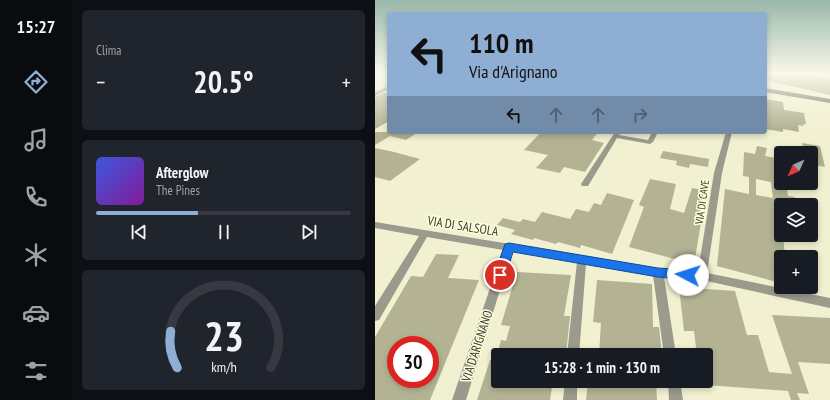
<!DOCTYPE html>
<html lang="it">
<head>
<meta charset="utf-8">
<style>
	:root { --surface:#171b24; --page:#20242c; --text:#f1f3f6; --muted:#9ea1a6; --line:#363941; --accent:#8faed3 }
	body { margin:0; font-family:"PT Sans Narrow",sans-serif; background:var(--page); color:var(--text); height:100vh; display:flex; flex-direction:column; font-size:15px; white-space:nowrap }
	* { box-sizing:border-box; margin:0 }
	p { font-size:13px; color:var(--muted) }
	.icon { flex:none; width:22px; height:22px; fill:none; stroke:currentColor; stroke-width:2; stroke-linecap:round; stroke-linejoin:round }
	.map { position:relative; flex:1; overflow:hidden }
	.details { display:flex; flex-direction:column; gap:10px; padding:10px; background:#0d0f14; width:303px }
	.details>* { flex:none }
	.banner { position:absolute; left:12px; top:12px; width:380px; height:122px; border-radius:4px; box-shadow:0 2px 6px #0003; background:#8faed3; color:#111; overflow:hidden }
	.needle { width:26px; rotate:225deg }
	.buttons { position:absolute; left:399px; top:146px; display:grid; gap:8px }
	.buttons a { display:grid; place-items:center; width:44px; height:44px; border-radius:4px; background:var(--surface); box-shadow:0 2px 6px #0003; font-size:20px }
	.speed { position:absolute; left:12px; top:336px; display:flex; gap:8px; font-size:20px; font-weight:700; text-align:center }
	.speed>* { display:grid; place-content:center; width:52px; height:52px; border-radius:50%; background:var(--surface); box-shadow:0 2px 6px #0003; line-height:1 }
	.speed .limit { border:6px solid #d22; background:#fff; color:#111 }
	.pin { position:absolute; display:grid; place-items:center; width:34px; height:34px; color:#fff; margin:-17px; border:2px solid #fff; border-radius:50%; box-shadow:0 1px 4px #0007 }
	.me { position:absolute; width:44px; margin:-22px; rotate:275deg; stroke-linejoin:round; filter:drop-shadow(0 0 3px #0008) }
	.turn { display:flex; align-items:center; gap:14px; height:84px; padding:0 16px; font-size:18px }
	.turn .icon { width:52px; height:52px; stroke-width:2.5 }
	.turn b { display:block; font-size:28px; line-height:34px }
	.lanes { display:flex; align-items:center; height:38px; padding:0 16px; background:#0003; justify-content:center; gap:20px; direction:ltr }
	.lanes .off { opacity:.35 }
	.big { font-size:30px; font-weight:800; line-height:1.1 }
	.details .widget { flex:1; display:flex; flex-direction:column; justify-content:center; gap:6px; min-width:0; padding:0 14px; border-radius:6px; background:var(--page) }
	.details .dial { align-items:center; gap:0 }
	.dial svg { height:104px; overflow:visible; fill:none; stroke:var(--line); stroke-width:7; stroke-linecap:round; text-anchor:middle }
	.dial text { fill:var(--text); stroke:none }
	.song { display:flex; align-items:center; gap:12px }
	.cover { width:48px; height:48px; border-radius:6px; background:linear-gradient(135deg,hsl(230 70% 55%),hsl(290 70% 35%)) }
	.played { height:4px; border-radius:2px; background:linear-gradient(90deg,var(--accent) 40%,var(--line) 40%) }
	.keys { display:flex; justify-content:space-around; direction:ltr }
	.heat { display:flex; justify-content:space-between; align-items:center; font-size:22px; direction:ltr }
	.trip { position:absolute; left:116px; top:348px; width:222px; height:40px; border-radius:4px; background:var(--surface); box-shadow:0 2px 6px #0003; font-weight:800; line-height:40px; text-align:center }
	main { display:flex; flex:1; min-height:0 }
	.tab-bar { display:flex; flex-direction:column; width:72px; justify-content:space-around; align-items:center; background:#090b0e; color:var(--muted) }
	.tab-bar .icon { width:28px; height:28px }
	.tab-bar .active { color:var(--accent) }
	.tab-bar b { font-size:18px; color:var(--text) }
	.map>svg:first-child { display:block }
</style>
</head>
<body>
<main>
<nav class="tab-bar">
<b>15:27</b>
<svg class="icon active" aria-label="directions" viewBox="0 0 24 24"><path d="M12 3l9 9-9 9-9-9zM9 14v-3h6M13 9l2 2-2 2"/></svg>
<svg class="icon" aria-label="music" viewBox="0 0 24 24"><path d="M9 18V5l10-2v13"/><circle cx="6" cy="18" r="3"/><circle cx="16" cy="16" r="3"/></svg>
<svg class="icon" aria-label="phone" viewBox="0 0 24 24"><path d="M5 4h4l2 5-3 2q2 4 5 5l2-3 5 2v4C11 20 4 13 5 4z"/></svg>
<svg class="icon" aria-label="climate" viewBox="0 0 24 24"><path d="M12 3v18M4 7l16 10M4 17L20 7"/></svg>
<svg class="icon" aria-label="car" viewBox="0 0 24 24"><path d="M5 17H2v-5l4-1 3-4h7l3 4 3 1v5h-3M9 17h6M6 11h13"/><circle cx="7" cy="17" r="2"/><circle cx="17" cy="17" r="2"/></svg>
<svg class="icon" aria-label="filters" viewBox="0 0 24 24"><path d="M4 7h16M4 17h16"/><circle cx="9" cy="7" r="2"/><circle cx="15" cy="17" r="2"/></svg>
</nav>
<section class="details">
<div class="widget"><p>Clima</p>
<div class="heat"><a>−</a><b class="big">20.5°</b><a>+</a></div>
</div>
<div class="widget">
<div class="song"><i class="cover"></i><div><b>Afterglow</b><p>The Pines</p></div></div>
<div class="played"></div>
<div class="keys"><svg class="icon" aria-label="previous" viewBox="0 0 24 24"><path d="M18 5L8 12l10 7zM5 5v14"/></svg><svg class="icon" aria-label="pause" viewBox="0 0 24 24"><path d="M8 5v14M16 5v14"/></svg><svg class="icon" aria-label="next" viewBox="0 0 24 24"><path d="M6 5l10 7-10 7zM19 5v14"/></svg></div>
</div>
<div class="widget dial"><svg viewBox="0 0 100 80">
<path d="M14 69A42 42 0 1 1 86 69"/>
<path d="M14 69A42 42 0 0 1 9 41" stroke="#8faed3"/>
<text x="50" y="56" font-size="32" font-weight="700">23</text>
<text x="50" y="72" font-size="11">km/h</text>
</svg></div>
</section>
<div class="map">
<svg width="455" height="400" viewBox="0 0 455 400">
	<rect width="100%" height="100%" fill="#f1f0d0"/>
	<g fill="#b3b394" fill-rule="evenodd">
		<path d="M 390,73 L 430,73 L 455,79 L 455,95 L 390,80 Z"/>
		<path d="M 9,93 L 14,94 L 14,121 L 0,129 L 0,97 Z"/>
		<path d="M 390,99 L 408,102 L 409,110 L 429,113 L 431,124 L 428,124 L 429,126 L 423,125 L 424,132 L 408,129 L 408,132 L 390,129 Z"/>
		<path d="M 0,132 L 43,132 L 31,140 L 15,136 L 0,145 Z"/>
		<path d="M 166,132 L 223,132 L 217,140 L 229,143 L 210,172 L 189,167 L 185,173 L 161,168 L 173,155 L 149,150 Z"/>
		<path d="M 427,143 L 445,146 L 450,167 L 436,164 L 436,153 L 429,153 Z"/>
		<path d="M 382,146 L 392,148 L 390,156 L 406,159 L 406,183 L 411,183 L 413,196 L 420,197 L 421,205 L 406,205 L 406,235 L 408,235 L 410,257 L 406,257 L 406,283 L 342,266 L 350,189 L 374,194 L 374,177 L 368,176 L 369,152 L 380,154 ZM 381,179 L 396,182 L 398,198 L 381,195 Z"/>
		<path d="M 0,148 L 19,152 L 45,159 L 15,181 L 0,177 Z"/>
		<path d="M 288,151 L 334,159 L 333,167 L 315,164 L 314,168 L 301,165 L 302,161 L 285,158 Z"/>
		<path d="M 275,179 L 301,184 L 295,209 L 309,213 L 317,188 L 329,190 L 324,216 L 327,217 L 319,264 L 254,247 L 269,207 L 264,205 Z"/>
		<path d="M 232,193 L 259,200 L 237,254 L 206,245 L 205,248 L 183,242 L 181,244 L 159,238 L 158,240 L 136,234 L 140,230 L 122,225 L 128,218 L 145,222 L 148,219 L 160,222 L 167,212 L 195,219 L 201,209 L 214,212 L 219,203 L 226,205 Z"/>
		<path d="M 61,254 L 84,255 L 73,278 L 104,280 L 55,400 L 0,400 L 0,337 L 36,276 L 48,277 ZM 21,345 L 55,345 L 55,379 L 21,379 Z"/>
		<path d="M 142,272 L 196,275 L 189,316 L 195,316 L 191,355 L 122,355 L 126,340 L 131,341 L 135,326 L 126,325 Z"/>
		<path d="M 222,280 L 277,284 L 278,327 L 284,327 L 287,355 L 224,355 L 226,323 L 218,322 Z"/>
		<path d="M 304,287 L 360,291 L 372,335 L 383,335 L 394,372 L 417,374 L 397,315 L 455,318 L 455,364 L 423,362 L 434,394 L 422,393 L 425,400 L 416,400 L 413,391 L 331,385 L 331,355 L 322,355 L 319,331 L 309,331 Z"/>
		<path d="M 115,360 L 123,361 L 123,381 L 178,381 L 175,400 L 102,400 Z"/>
		<path d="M 213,381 L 281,381 L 282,400 L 211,400 Z"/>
	</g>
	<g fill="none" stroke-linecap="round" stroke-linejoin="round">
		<g fill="#9a9a8d" fill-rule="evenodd">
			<path d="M 14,86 L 14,89 L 0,96 L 0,92 Z"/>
			<path d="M 240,132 L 246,132 L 244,135 L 273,140 L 277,132 L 283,132 L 278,142 L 275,144 L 242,138 L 213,186 L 207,186 L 206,184 Z"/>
			<path d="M 351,132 L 357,132 L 347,173 L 332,273 L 455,298 L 455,308 L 327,280 L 289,277 L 301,355 L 289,355 L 278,275 L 211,264 L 204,355 L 192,355 L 202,262 L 137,251 L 91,400 L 77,400 L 128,250 L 52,237 L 4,320 L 0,321 L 0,306 L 44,236 L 0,228 L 0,222 L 283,268 L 323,271 L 339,173 Z"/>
			<path d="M 190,381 L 202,381 L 202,400 L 188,400 Z"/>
			<path d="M 293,381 L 305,381 L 308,400 L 294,400 Z"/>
		</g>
		<path fill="#72725e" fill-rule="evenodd" d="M 390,88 L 455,99 L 455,103 L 390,92 Z"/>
	</g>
	<linearGradient id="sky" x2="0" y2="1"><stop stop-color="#99b8ab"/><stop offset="0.57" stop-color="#f9f8ea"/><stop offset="1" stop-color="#f9f8ea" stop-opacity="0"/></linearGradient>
	<rect width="455" height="129" fill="url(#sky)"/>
	<path fill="#1a73e8" stroke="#114b97" d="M 134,243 L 283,268 L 313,270 L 317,272 L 318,275 L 317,278 L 313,280 L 283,277 L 138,252 L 131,275 L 129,278 L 125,280 L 121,278 L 119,275 L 129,247 L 130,244 Z"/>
	<g text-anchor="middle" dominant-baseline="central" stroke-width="3" stroke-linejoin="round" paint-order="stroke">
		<g font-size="11" fill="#3a3a2d" stroke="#fffedd">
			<text transform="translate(327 202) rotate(-82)">VIA DI CAVE</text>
		</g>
		<g font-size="13" fill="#3a3a2d" stroke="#fffedd">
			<text transform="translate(88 226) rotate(9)">VIA DI SALSOLA</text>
			<text transform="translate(102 346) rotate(-72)">VIA D'ARIGNANO</text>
		</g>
	</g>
</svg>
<div class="buttons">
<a><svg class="needle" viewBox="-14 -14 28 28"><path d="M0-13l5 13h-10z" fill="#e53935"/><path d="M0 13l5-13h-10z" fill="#9ea1a6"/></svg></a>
<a><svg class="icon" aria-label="layers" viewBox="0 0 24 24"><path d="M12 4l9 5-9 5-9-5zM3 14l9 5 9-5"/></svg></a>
<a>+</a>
</div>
<div class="speed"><div class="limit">30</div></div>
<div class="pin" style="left:125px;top:275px;background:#d93025"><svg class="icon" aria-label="arrive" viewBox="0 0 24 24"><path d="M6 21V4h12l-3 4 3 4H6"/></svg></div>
<svg class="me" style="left:313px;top:275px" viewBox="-20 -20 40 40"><circle r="19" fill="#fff"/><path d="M0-13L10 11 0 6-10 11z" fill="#1a73e8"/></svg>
<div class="trip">15:28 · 1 min · 130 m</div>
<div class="banner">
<div class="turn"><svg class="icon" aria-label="left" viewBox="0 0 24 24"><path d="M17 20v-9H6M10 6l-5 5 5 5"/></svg><div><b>110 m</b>Via d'Arignano</div></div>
<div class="lanes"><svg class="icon" aria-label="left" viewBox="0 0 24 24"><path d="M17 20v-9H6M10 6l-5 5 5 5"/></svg><svg class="icon off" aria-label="ahead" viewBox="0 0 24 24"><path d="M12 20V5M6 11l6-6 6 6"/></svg><svg class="icon off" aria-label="ahead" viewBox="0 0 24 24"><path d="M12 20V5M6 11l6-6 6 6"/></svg><svg class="icon off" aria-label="right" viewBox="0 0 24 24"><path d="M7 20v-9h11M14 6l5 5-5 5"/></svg></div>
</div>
</div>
</main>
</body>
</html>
